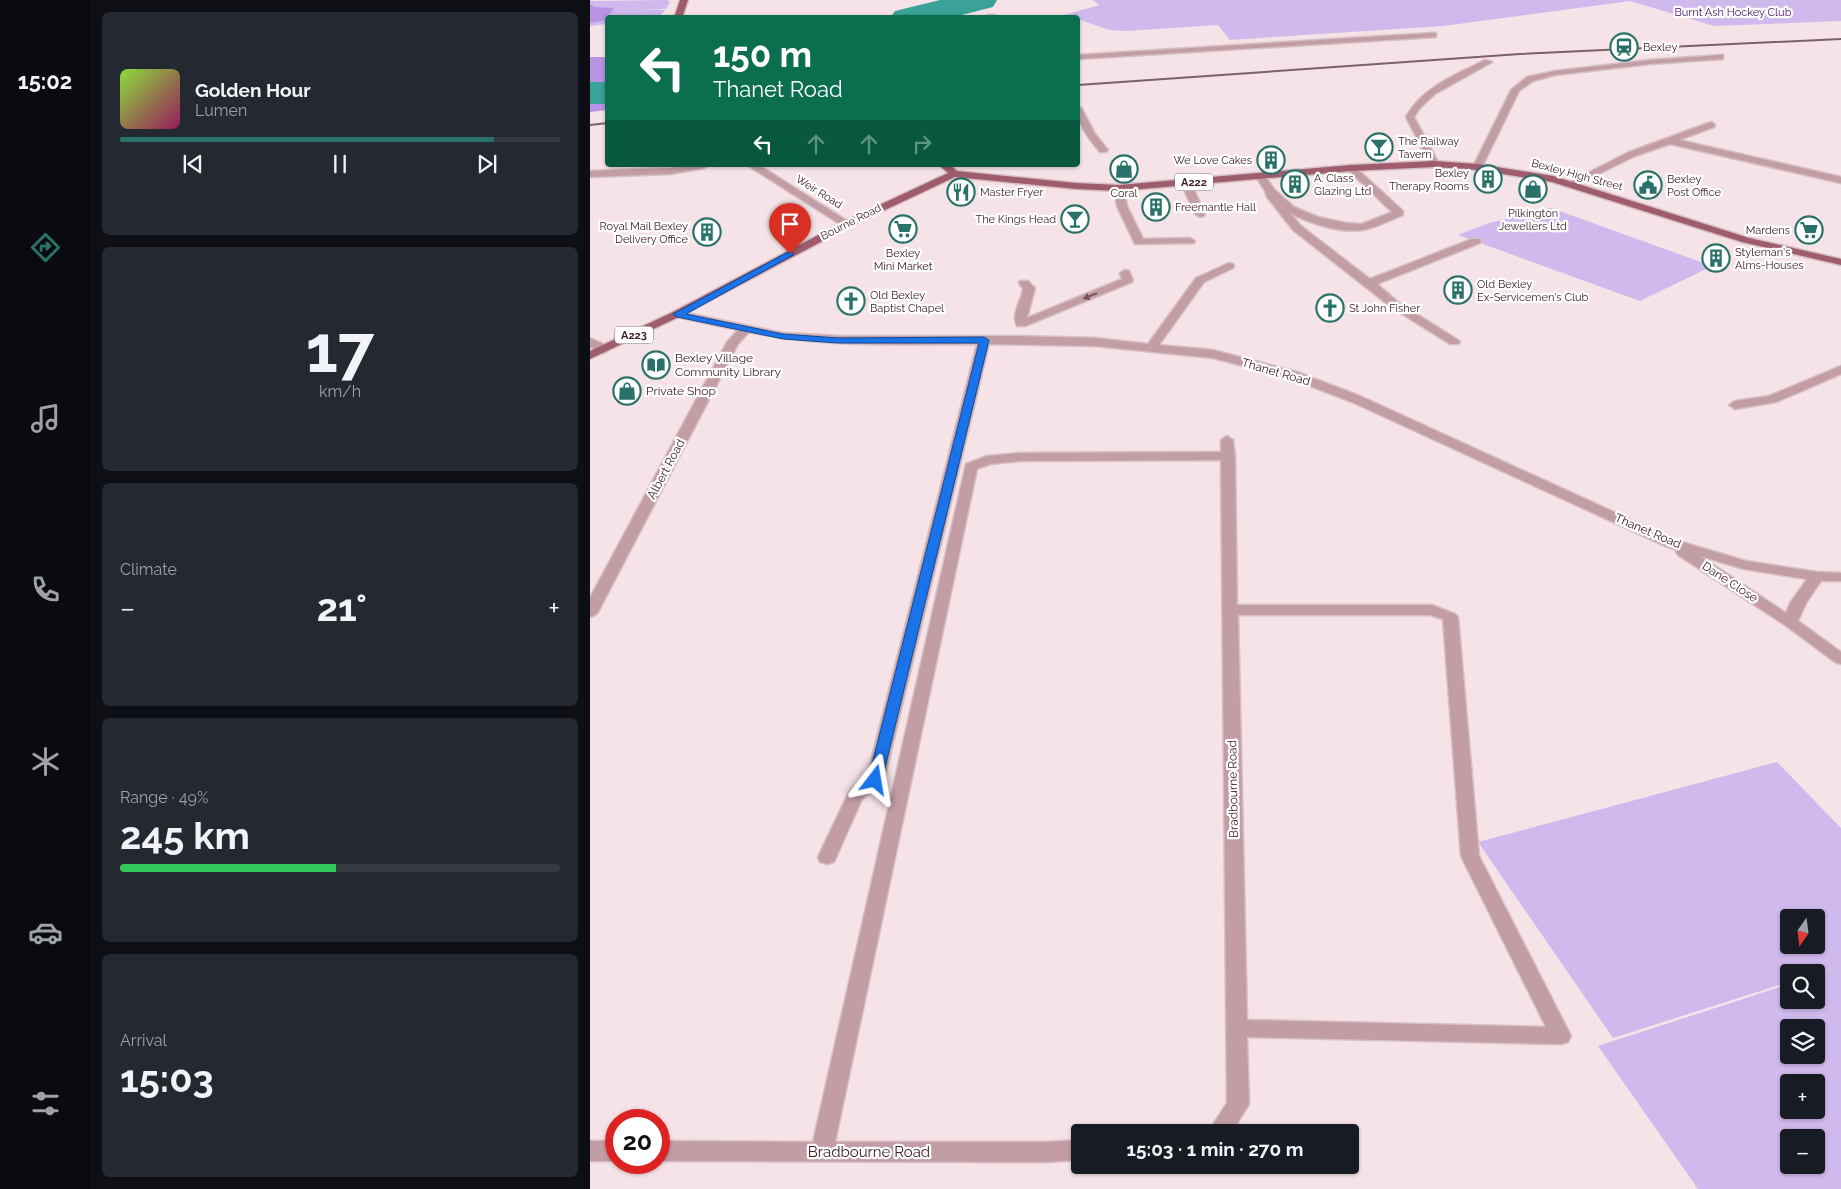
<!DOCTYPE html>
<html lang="en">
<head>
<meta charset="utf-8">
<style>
	:root { --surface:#171b24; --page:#242831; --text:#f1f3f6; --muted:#9ea1a6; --line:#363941; --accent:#297169 }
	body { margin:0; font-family:Raleway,sans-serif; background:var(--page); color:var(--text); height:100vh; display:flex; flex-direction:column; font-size:19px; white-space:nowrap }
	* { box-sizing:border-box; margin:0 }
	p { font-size:16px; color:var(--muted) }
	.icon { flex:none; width:28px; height:28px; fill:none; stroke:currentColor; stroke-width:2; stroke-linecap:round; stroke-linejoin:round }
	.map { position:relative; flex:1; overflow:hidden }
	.drawer { display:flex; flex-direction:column; gap:12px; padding:12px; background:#0d0f14; width:500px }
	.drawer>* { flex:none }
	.guide { position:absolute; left:15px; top:15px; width:475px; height:152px; border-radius:5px; box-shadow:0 1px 4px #0004; background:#0b6e4f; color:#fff; overflow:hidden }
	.needle { width:32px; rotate:194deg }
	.tools { position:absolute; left:1190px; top:909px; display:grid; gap:10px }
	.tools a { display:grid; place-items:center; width:45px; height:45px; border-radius:5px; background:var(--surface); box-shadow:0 1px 4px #0004; font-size:25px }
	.speed { position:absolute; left:15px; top:1109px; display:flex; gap:10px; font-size:25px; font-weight:700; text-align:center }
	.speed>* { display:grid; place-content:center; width:65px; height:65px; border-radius:50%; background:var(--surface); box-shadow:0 1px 4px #0004; line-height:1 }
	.speed .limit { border:8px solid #d22; background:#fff; color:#111 }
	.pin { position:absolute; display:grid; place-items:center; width:42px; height:42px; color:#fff; margin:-51px -21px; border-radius:50% 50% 50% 0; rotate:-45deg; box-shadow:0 0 5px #0007 }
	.pin .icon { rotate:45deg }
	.me { position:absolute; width:55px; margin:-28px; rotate:14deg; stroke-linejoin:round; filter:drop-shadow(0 0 4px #0008) }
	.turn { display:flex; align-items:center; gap:18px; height:105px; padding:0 25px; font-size:22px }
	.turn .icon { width:65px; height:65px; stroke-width:2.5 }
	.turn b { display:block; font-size:35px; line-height:42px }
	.lanes { display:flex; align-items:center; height:48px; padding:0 25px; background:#0003; justify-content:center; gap:25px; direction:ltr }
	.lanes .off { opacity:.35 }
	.big { font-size:38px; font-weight:700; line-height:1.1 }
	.drawer .widget { flex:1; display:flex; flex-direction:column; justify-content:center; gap:8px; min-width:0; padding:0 18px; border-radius:8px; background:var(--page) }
	.drawer .dial { align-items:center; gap:0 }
	.dial b { font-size:65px; line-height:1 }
	.song { display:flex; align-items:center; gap:15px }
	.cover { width:60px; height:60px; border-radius:8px; background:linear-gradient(135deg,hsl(90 70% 55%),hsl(330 70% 35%)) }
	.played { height:5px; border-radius:2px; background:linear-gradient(90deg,var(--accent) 85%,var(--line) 85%) }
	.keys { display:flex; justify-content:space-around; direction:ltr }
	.heat { display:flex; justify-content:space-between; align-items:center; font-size:28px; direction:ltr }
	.charge { height:8px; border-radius:4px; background:linear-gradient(90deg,#34c759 49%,var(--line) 0) }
	.trip { position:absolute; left:481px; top:1124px; width:288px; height:50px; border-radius:5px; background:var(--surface); box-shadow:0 1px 4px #0004; font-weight:700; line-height:50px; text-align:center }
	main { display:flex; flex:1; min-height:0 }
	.tab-bar { display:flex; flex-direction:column; width:90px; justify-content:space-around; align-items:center; background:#090b0e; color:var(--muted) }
	.tab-bar .icon { width:35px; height:35px }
	.tab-bar .active { color:var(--accent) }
	.tab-bar b { font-size:22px; color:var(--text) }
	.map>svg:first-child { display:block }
</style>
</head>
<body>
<main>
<nav class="tab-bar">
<b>15:02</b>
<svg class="icon active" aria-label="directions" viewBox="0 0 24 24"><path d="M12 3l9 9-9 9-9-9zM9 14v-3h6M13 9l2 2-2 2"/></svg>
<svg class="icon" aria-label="music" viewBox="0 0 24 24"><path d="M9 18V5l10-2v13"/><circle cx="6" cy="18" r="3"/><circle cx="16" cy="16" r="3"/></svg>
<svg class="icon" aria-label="phone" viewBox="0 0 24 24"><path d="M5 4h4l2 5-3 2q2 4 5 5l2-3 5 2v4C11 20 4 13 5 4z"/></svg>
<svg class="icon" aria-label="climate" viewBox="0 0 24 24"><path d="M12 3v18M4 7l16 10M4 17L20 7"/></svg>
<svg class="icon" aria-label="car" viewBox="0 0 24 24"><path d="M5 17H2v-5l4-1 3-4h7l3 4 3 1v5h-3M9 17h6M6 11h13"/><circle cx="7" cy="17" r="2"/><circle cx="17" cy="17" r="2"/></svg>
<svg class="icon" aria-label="filters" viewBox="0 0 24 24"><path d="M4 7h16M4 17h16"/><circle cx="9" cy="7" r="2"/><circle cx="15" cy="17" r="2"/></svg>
</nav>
<section class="drawer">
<div class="widget">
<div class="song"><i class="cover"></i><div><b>Golden Hour</b><p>Lumen</p></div></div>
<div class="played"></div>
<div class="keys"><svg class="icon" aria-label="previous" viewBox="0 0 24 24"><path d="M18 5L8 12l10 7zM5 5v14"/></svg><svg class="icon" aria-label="pause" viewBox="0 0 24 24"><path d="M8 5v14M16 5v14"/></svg><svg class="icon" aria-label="next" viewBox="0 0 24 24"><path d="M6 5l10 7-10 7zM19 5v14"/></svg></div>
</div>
<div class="widget dial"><b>17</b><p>km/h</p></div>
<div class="widget"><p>Climate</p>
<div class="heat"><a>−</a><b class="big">21°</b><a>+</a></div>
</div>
<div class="widget"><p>Range · 49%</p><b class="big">245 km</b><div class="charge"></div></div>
<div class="widget"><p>Arrival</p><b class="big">15:03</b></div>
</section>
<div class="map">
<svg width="1251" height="1189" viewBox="0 0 1251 1189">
	<rect width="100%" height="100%" fill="#f6e3e7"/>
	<g fill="#d0b9ed" fill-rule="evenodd">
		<path d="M 77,0 L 80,2 L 76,9 L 52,10 L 75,10 L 70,16 L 18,18 L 17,24 L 0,26 L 0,1 Z"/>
		<path d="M 502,0 L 1251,0 L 1251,21 L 1124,26 L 1040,1 L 853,26 L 640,40 L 628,25 L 536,31 L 519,30 L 488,19 L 488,18 L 474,15 L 510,5 Z"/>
		<path d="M 961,208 L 1122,266 L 1050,301 L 868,235 L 899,223 Z"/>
		<path d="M 1187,762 L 1251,828 L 1251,1189 L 1108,1189 L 1008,1046 L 1199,984 L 1199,1000 L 1226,1000 L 1226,975 L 1246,968 L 1226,974 L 1199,972 L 1199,982 L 1023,1038 L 888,842 ZM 1199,918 L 1226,918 L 1226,945 L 1199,945 ZM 1199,1028 L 1226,1028 L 1226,1055 L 1199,1055 ZM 1199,1082 L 1226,1082 L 1226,1110 L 1199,1110 ZM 1199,1138 L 1226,1138 L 1226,1165 L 1199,1165 Z"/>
	</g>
	<g fill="#b993e4">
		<path d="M 0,4 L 5,7 L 24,8 L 18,16 L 21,16 L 13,21 L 0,23 Z"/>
		<path d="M 0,57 L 17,57 L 17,110 L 0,112 Z"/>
	</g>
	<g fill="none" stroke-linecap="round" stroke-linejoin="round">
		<g fill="#3aa297" fill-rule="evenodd">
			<path d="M 350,0 L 407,0 L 403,7 L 360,18 L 300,18 L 305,11 Z"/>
			<rect x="0" y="82" width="18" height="22"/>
		</g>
		<g stroke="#d6c0c5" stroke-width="3">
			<g id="minor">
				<path d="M 398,15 L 404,15 L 405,17 L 397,18 Z"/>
				<path d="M 843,33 L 846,33 L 846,37 L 488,59 L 488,55 Z"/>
				<path d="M 1130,55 L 1133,55 L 1133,59 L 1060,64 L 965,75 L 943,81 L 929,91 L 891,169 L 885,169 L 883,167 L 921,90 L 937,77 L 965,71 L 1060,60 Z"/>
				<path d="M 895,60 L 902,62 L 845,94 L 829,109 L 824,117 L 849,164 L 844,167 L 841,166 L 816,117 C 832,87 866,75 895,60 Z"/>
				<path d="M 488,106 L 492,109 L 505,134 L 518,150 L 516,152 L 510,152 C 499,139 486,123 488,106 Z"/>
				<path d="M 1121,122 L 1125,125 L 1124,127 L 1089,140 L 1251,177 L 1251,183 L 1080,144 L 1045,156 L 984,186 L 978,186 L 976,184 L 1039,152 Z"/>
				<path d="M 98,165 L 119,165 L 114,168 L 80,174 L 0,177 L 0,171 L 80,168 Z"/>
				<path d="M 157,165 L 169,165 L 262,224 L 257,227 L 253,226 Z"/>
				<path d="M 761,165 L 764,166 L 813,211 L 813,215 C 799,220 787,228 772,230 C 750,233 720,224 700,213 L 711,226 L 780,279 L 882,239 L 890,239 L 891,241 L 890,243 L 787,284 L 809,303 L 868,340 L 870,342 L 868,344 L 860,344 L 801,307 L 703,230 L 677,197 L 675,191 L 666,177 L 668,175 L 674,175 L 684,189 L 704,207 L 728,217 L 756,223 L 772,224 L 802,212 L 758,170 L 758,166 Z"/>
				<path d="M 596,180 L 601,183 L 615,214 L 614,216 L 610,217 L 605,214 L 591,183 Z"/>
				<path d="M 529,185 L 534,188 L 537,206 L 553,239 L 600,238 L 605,241 L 604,243 L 545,244 L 527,206 L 524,188 Z"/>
				<path d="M 639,263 L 643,264 L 644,266 L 643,268 L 614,282 L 569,345 L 623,350 L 707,372 L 770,396 L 1085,540 L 1156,561 L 1227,572 L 1251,573 L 1251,581 L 1231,581 L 1216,603 L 1208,621 L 1251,652 L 1251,664 L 1245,662 L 1195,625 L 1088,555 L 1086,552 L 1087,550 L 1075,546 L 762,402 L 699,378 L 623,358 L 505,346 L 399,344 L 294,780 L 272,799 L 244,862 L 237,864 L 230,862 L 228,857 L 259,792 L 277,777 L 387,344 C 311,344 234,348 159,332 L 148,344 L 8,612 L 5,615 L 0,617 L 0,598 L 137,342 L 148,330 L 83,316 L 81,314 L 83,312 L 87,311 L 193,333 L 249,336 L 426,336 L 505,338 L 558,344 L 606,278 ZM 1110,556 L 1154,569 L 1217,579 L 1200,603 L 1196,613 Z"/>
				<path d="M 535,270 L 539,271 L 543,280 L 542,282 L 435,326 L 427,326 C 421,314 431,301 433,289 L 429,283 L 430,281 L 438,281 L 445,288 L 437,318 L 532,279 L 530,273 Z"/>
				<path d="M 0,338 L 18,346 L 20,349 L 14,353 L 0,347 Z"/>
				<path d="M 1251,366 L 1251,374 L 1186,402 L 1145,409 L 1139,405 L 1145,401 L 1179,396 Z"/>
				<path d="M 637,436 L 643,440 L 645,456 L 647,605 L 842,605 L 865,614 L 868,617 L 889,856 L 981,1036 L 978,1042 L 971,1044 L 657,1037 L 659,1104 L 642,1132 L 618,1132 L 637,1103 L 631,460 L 430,461 L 400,464 L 387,469 L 245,1142 L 457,1142 L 490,1140 L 490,1160 L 457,1162 L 69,1161 L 69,1141 L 223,1142 L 376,464 L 397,456 L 430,453 L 631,452 L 631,440 ZM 648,615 L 840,615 L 853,619 L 871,856 L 956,1027 L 657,1020 Z"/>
				<rect x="0" y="1141" width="26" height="20"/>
			</g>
		</g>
		<g stroke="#d6c0c5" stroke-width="3">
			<g id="major">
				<path d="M 90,0 L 98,0 L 92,18 L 84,18 Z"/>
				<path d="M 844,161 L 888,164 L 963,176 L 1159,238 L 1251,259 L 1251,265 L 1152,242 L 962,182 L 888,170 L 844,167 L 761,171 L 529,191 L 486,189 L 365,177 L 261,226 L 91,316 L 0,359 L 0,351 L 83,312 L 253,222 L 358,173 L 349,165 L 360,165 L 367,171 L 486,183 L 529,185 L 761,165 Z"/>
			</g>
		</g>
		<use href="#minor" fill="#c39da4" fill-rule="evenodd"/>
		<use href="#major" fill="#9e5c6c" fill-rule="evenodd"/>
		<g stroke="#7d6068" stroke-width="2">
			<path d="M 488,85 L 930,54 L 1251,39"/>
			<path d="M 0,125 L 18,123"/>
		</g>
	</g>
	<defs><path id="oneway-solid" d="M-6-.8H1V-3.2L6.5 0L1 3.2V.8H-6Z" transform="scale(1.25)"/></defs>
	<use fill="#76535b" href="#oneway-solid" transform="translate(500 296) rotate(158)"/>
	<path fill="#1a73e8" stroke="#114b97" d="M 200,251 L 204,254 L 203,255 L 96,314 L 193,334 L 248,338 L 394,337 L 399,340 L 292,780 L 290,784 L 280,784 L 278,780 L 389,343 L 248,343 L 193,339 L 87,317 L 83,314 Z"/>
	<defs>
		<g id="station-ring" transform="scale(1.4375)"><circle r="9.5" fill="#fff" stroke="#297169" stroke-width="1.5"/><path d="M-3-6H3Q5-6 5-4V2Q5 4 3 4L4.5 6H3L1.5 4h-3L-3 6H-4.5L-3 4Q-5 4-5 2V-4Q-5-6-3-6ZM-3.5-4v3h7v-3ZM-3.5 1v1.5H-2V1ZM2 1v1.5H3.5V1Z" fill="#297169"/></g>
		<g id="bar-ring" transform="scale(1.4375)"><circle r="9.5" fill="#fff" stroke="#297169" stroke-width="1.5"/><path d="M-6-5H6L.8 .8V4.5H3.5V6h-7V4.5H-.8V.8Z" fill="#297169"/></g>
		<g id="building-ring" transform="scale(1.4375)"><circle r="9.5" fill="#fff" stroke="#297169" stroke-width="1.5"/><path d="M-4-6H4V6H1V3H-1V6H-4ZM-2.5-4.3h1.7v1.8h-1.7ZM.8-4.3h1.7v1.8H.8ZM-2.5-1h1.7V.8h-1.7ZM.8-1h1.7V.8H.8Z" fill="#297169"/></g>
		<g id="shop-ring" transform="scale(1.4375)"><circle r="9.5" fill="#fff" stroke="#297169" stroke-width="1.5"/><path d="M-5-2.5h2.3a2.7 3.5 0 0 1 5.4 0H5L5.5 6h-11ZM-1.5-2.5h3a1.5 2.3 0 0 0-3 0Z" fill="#297169"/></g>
		<g id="civic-ring" transform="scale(1.4375)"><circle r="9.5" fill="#fff" stroke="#297169" stroke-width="1.5"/><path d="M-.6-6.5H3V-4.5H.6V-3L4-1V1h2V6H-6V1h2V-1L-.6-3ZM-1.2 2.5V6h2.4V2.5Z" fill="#297169"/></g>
		<g id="restaurant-ring" transform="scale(1.4375)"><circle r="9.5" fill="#fff" stroke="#297169" stroke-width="1.5"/><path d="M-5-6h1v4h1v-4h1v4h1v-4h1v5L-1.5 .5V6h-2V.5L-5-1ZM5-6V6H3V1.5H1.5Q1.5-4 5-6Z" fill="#297169"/></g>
		<g id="supermarket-ring" transform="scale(1.4375)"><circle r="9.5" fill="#fff" stroke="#297169" stroke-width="1.5"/><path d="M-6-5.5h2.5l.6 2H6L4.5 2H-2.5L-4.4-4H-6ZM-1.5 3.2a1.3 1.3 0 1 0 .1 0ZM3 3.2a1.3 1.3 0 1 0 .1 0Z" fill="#297169"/></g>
		<g id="church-ring" transform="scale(1.4375)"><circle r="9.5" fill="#fff" stroke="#297169" stroke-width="1.5"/><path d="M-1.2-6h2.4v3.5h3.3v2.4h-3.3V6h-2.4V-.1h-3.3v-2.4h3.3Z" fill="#297169"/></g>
		<g id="library-ring" transform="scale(1.4375)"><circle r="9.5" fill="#fff" stroke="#297169" stroke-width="1.5"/><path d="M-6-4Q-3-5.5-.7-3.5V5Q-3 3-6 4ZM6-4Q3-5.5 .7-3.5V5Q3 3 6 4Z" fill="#297169"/></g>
	</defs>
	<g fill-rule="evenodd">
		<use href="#station-ring" x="1034" y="47"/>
		<use href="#bar-ring" x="789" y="147"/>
		<use href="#building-ring" x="681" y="160"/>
		<use href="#shop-ring" x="534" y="169"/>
		<use href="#building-ring" x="898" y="179"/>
		<use href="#building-ring" x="705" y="184"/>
		<use href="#civic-ring" x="1058" y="185"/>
		<use href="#shop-ring" x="943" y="189"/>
		<use href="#restaurant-ring" x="371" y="192"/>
		<use href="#building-ring" x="566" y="207"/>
		<use href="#bar-ring" x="485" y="219"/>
		<use href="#supermarket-ring" x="313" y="229"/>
		<use href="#supermarket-ring" x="1219" y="230"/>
		<use href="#building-ring" x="117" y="232"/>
		<use href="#building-ring" x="1126" y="258"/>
		<use href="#building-ring" x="868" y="290"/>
		<use href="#church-ring" x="261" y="301"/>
		<use href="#church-ring" x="740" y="308"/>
		<use href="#library-ring" x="66" y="365"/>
		<use href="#shop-ring" x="37" y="391"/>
	</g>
	<g text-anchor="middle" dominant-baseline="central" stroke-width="4.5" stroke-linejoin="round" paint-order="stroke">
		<g font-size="11" fill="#481271" stroke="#fff">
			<text x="1143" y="12">Burnt Ash Hockey Club</text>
		</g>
		<g font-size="11" fill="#42212a" stroke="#fff" text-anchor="start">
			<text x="1053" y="47">Bexley</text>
			<text x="808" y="141">The Railway<tspan x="808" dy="13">Tavern</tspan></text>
			<text x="662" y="160" text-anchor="end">We Love Cakes</text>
			<text x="879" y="173" text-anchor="end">Bexley<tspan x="879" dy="13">Therapy Rooms</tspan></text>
			<text x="724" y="178">A. Class<tspan x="724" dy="13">Glazing Ltd</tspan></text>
			<text x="1077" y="179">Bexley<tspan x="1077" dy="13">Post Office</tspan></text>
			<text x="390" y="192">Master Fryer</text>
			<text x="534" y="193" text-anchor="middle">Coral</text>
			<text x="585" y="207">Freemantle Hall</text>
			<text x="943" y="213" text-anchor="middle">Pilkington<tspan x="943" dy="13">Jewellers Ltd</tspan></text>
			<text x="466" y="219" text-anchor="end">The Kings Head</text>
			<text x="98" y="226" text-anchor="end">Royal Mail Bexley<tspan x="98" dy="13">Delivery Office</tspan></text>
			<text x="1200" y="230" text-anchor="end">Mardens</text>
			<text x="1145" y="252">Styleman's<tspan x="1145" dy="13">Alms-Houses</tspan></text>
			<text x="313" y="253" text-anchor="middle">Bexley<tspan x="313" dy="13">Mini Market</tspan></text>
			<text x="887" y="284">Old Bexley<tspan x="887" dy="13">Ex-Servicemen's Club</tspan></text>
			<text x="280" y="295">Old Bexley<tspan x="280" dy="13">Baptist Chapel</tspan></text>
			<text x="759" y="308">St John Fisher</text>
		</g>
		<g font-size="11" fill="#42212a" stroke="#fff">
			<text transform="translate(987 175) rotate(15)">Bexley High Street</text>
			<text transform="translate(229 192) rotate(32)">Weir Road</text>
			<text transform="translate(261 222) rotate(-27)">Bourne Road</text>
		</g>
		<g fill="#fff" stroke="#7b646a" stroke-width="1">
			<rect x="585" y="173.5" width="38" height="17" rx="4"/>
			<rect x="25" y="326.5" width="38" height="17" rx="4"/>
		</g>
		<g font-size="11" font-weight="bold" fill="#42212a">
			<text x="604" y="182">A222</text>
			<text x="44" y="335">A223</text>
		</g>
		<g font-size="12" fill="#42212a" stroke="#fff" text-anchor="start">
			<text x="85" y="358">Bexley Village<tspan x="85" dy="14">Community Library</tspan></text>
			<text x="56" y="391">Private Shop</text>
		</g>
		<g font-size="12" fill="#42212a" stroke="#fff">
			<text transform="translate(686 372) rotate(16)">Thanet Road</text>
			<text transform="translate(76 469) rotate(-62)">Albert Road</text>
			<text transform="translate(1058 531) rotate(23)">Thanet Road</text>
			<text transform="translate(1140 582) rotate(33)">Dane Close</text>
			<text transform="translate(643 789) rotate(-91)">Bradbourne Road</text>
		</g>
		<g font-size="15" fill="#42212a" stroke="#fff">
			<text x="279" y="1152">Bradbourne Road</text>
		</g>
	</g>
</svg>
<div class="tools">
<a><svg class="needle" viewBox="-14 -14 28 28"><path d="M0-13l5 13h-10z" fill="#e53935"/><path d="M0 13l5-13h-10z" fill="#9ea1a6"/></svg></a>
<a><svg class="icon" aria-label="search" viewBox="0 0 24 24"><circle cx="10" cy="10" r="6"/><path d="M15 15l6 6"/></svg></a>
<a><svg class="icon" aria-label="layers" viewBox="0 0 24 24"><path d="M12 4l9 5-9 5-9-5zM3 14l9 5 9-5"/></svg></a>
<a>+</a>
<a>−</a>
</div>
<div class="speed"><div class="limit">20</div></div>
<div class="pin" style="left:200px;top:254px;background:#d93025"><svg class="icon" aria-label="arrive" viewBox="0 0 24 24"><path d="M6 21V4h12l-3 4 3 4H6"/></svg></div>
<svg class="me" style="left:285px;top:780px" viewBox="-20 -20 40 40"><path d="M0-17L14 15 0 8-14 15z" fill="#1a73e8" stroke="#fff" stroke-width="4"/></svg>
<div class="trip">15:03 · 1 min · 270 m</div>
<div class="guide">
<div class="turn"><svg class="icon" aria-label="left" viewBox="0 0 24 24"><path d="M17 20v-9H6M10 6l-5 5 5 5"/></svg><div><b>150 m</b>Thanet Road</div></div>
<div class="lanes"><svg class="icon" aria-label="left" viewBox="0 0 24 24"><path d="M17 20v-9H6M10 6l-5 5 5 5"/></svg><svg class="icon off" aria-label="ahead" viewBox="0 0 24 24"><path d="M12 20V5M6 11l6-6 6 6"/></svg><svg class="icon off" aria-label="ahead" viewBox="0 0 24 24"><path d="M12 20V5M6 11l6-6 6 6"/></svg><svg class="icon off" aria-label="right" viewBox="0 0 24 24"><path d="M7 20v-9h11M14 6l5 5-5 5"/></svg></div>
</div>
</div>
</main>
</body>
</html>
